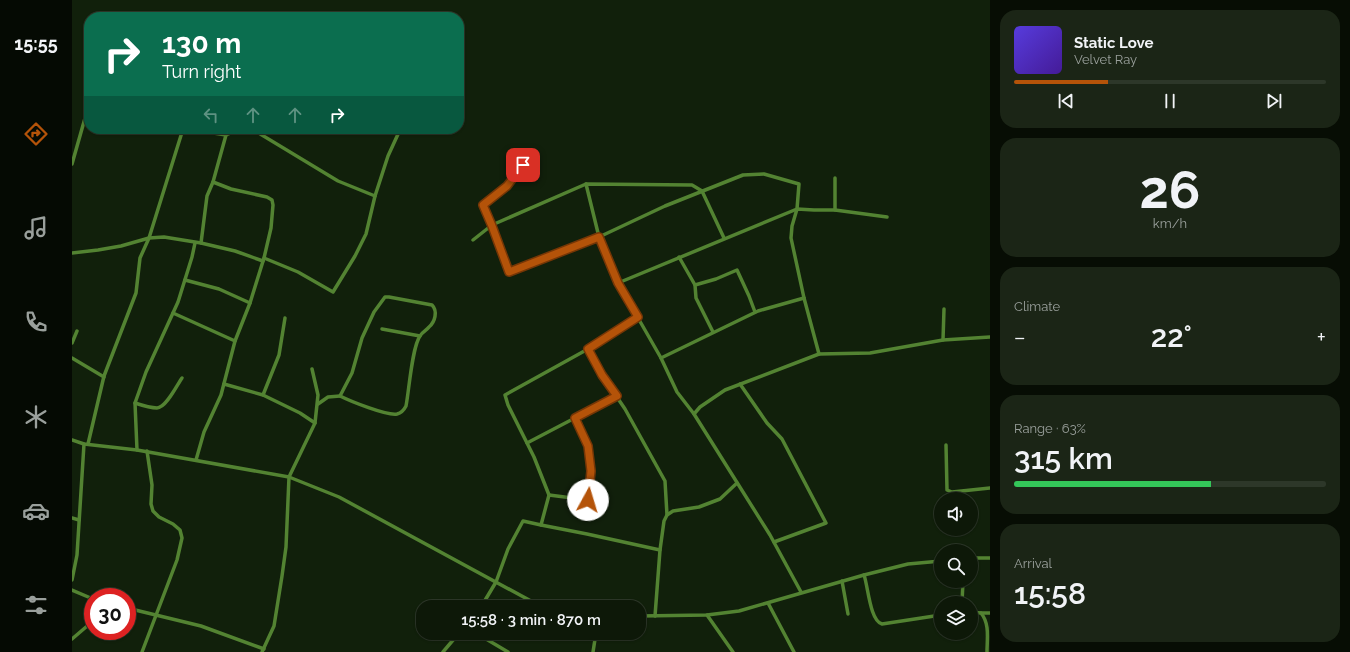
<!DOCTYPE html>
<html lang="en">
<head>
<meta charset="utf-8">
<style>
	:root { --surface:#0d1808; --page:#1b2516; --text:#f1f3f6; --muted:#9aa09c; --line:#2d3729; --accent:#b45309 }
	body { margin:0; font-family:Raleway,sans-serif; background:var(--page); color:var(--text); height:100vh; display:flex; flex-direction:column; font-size:15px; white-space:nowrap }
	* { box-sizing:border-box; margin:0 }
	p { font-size:13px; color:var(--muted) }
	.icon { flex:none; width:22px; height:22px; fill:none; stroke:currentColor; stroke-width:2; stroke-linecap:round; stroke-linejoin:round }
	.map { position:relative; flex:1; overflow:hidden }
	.sheet { display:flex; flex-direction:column; gap:10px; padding:10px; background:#070d04; width:360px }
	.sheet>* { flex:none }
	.top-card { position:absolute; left:12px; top:12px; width:380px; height:122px; border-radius:16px; box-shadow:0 1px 3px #0004,0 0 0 1px var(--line); background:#0b6e4f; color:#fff; overflow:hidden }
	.fabs { position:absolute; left:862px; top:492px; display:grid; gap:8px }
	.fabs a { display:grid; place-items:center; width:44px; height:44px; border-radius:50%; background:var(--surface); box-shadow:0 1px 3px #0004,0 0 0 1px var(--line); font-size:20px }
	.speed { position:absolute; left:12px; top:588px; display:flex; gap:8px; font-size:20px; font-weight:700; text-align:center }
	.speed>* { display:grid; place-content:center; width:52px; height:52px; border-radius:50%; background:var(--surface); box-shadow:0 1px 3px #0004,0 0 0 1px var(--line); line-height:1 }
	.speed .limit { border:6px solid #d22; background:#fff; color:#111 }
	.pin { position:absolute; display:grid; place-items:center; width:34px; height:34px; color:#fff; margin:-17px; border-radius:8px; box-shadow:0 2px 6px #0006 }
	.me { position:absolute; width:44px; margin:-22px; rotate:6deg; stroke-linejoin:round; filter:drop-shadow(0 0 3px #0008) }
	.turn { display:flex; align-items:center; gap:14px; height:84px; padding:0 12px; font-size:18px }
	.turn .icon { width:52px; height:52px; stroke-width:2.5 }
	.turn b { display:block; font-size:28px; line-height:34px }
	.lanes { display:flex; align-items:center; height:38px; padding:0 12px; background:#0003; justify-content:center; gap:20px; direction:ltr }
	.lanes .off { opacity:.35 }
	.big { font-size:30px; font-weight:600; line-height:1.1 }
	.sheet .tile { flex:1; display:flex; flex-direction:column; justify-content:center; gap:6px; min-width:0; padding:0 14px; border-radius:16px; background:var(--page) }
	.sheet .dial { align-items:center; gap:0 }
	.dial b { font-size:52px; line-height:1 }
	.song { display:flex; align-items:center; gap:12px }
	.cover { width:48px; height:48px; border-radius:6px; background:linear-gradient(135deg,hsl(250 70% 55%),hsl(260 70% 35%)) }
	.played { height:4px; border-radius:2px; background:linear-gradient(90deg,var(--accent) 30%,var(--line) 30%) }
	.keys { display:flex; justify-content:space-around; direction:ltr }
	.heat { display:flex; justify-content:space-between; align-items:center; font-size:22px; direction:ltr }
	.charge { height:6px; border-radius:3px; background:linear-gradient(90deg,#34c759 63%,var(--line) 0) }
	.trip { position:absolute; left:344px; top:600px; width:230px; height:40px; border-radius:16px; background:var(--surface); box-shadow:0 1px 3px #0004,0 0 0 1px var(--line); font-weight:600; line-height:40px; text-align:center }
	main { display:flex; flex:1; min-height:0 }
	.tabs { display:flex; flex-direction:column; width:72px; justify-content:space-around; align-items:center; background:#050a03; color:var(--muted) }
	.tabs .icon { width:28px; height:28px }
	.tabs .on { color:var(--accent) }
	.tabs b { font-size:18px; color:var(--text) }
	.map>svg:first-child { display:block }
</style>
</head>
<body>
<main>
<nav class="tabs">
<b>15:55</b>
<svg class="icon on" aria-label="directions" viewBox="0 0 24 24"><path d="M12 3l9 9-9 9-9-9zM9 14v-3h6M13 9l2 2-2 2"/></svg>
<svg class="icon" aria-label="music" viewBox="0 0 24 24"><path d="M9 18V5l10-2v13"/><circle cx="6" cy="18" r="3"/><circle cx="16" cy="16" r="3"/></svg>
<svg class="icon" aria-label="phone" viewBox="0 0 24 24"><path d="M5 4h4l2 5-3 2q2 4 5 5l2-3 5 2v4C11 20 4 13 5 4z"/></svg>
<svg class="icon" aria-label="climate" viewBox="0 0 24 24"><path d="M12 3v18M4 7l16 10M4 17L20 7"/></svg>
<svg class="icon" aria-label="car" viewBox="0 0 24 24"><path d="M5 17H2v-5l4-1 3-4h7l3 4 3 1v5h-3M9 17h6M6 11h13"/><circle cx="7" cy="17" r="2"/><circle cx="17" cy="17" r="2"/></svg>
<svg class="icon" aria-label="filters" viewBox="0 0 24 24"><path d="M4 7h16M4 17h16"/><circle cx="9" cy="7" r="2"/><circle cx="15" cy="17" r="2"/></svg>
</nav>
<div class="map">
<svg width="918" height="652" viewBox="0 0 918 652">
	<rect width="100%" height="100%" fill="#11200b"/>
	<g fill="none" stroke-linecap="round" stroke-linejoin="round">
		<g stroke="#538332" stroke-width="3.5">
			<path d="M 116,129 L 154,135 L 166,130 L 177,129"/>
			<path d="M 180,129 L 266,181 L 303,196"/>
			<path d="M 0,164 L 17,104"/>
			<path d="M 451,165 L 435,186 L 411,205 L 437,272 L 527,237 L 593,206 L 671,175 L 692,174 L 727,184 L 725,209 L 720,226 L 719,238 L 732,298 L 747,354"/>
			<path d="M 763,178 L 763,210"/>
			<path d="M 514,184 L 527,237 L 546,283"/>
			<path d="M 401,240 L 420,225 L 514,184 L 620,185 L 630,191 L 652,238"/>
			<path d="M 129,243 L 135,196 L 141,182 L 154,135"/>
			<path d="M 0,253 L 26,250 L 49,246 L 77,238 L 92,237 L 129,243 L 163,251 L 191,261"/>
			<path d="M 607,257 L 623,285"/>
			<path d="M 192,258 L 226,272 L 261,292 L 283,256 L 294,234 L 303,196 L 316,156 L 327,132 L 320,129"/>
			<path d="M 113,280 L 147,289 L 178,303"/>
			<path d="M 313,297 L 317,297 L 360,305 C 366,311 363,322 357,327 C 355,330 350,332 348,336 C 340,347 337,391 334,406 C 332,410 329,413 325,414 C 315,416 278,401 268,396 L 280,373 L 290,338 L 302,312 Z"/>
			<path d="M 101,313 L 163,341"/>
			<path d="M 566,317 L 516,349 L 530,375 L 553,409 L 593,481 L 595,515"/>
			<path d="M 310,329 L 348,336"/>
			<path d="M 641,332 L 624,298 L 623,285 L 644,279 L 665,270 L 677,296 L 683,312"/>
			<path d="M 871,340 L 872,309"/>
			<path d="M 0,343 L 5,331"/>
			<path d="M 0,358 L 32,377"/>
			<path d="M 589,358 L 686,311 L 732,298"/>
			<path d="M 152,384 L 191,395 L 228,413 L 243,423"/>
			<path d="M 668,384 L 695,423 L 710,439 L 754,523 L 702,542"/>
			<path d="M 191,395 L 207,355 L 213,318"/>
			<path d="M 63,403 C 69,405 78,408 85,408 C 94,408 105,385 110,378"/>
			<path d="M 246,404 L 256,397 L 268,396"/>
			<path d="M 622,414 L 605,392 L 589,358 L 546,283 L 725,209 L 742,210 L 763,210 L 815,217"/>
			<path d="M 0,440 L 12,444 L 65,450 L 217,477 L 267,497 L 470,607"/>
			<path d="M 455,443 L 545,396"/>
			<path d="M 16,444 L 32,376 L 64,293 L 68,258 L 77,238 L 111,129"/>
			<path d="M 874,445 L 875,490 L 880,492 L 918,488"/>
			<path d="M 65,450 L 63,403 L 74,372 L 106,302 L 120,257 L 123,243"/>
			<path d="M 124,460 L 132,432 L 149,395 L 163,341 L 178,303 L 192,258 L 199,228 L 201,205 L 200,200 L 195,197 L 159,189 L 141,182"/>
			<path d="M 477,495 L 516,500 L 519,471 L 516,446 L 503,418"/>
			<path d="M 0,518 L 7,520"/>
			<path d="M 469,525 L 515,534 L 588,550"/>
			<path d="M 899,558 L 918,558"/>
			<path d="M 792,575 C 796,586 798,621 810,624 L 869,615"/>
			<path d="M 0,580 L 5,555 L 12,444"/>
			<path d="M 770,581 L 776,614"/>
			<path d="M 0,590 L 21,599"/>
			<path d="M 729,592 L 698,535 L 622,414 L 628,407 L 653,390 L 747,354 L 798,353 L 871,340 L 918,337"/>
			<path d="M 696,603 L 722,652"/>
			<path d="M 890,603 L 891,581"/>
			<path d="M 409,607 L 424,582 L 436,549 L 451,521 L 469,525 L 477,495 L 462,457 L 436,405 L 433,395 L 516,349"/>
			<path d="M 55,608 L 129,626 L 192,649"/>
			<path d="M 899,612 L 909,613 C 918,624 915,639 915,652"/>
			<path d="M 909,613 L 918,613"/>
			<path d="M 635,615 L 661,652"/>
			<path d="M 567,616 L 635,615 L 667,611 L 792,575 L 836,564 L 869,561"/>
			<path d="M 583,616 L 588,550 L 592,521 L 595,515 L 601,511 L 627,507 L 648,499 L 665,483"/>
			<path d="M 404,633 L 436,652"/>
			<path d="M 0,639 L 21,621"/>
			<path d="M 70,652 L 105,560 L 110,538 L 108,530 L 101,524 L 87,517 L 81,511 L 79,504 L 80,485 L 75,451"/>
			<path d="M 190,652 L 202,626 L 210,576 L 214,547 L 217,477 L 243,423 L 246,395 L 240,369"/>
			<path d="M 371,652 L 387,633"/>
			<path d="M 521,652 L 524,633"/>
		</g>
	</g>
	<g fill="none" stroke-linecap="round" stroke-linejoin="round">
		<g stroke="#753606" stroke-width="10">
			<path id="route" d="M 451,165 L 435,186 L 411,205 L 420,226 L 437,272 L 527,237 L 546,283 L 566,317 L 516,349 L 530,375 L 545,396 L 503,418 L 516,446 L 519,471 L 516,500"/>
		</g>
		<use href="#route" stroke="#b45309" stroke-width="7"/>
	</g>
</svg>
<div class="fabs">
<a><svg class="icon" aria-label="sound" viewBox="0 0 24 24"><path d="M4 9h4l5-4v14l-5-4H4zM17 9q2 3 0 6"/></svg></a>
<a><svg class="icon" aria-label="search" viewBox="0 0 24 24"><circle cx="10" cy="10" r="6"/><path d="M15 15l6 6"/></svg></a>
<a><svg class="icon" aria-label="layers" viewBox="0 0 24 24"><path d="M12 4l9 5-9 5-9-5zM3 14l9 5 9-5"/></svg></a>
</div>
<div class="speed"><div class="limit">30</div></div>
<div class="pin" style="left:451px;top:165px;background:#d93025"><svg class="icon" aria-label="arrive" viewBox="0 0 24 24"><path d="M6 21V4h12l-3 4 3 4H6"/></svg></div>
<svg class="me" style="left:516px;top:500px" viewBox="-20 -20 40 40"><circle r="19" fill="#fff"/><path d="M0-13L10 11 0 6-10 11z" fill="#b45309"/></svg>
<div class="trip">15:58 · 3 min · 870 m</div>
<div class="top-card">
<div class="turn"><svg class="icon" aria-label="right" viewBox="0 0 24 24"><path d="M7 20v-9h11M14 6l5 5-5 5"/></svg><div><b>130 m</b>Turn right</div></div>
<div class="lanes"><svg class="icon off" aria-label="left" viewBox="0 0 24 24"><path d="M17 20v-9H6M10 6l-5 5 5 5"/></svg><svg class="icon off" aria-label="ahead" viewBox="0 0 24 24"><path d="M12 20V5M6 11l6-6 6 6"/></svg><svg class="icon off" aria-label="ahead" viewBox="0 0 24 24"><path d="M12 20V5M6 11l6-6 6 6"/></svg><svg class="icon" aria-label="right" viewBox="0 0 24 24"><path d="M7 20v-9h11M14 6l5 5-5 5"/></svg></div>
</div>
</div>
<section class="sheet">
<div class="tile">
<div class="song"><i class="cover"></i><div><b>Static Love</b><p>Velvet Ray</p></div></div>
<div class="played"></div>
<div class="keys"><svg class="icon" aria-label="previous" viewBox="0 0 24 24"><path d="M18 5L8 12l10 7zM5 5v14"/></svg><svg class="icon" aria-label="pause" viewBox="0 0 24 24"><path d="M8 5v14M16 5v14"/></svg><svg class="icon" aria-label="next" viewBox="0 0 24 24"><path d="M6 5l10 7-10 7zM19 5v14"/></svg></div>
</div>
<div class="tile dial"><b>26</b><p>km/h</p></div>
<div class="tile"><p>Climate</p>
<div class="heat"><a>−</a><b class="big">22°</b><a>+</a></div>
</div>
<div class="tile"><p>Range · 63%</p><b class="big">315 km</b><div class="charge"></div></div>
<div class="tile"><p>Arrival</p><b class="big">15:58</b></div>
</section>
</main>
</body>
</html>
